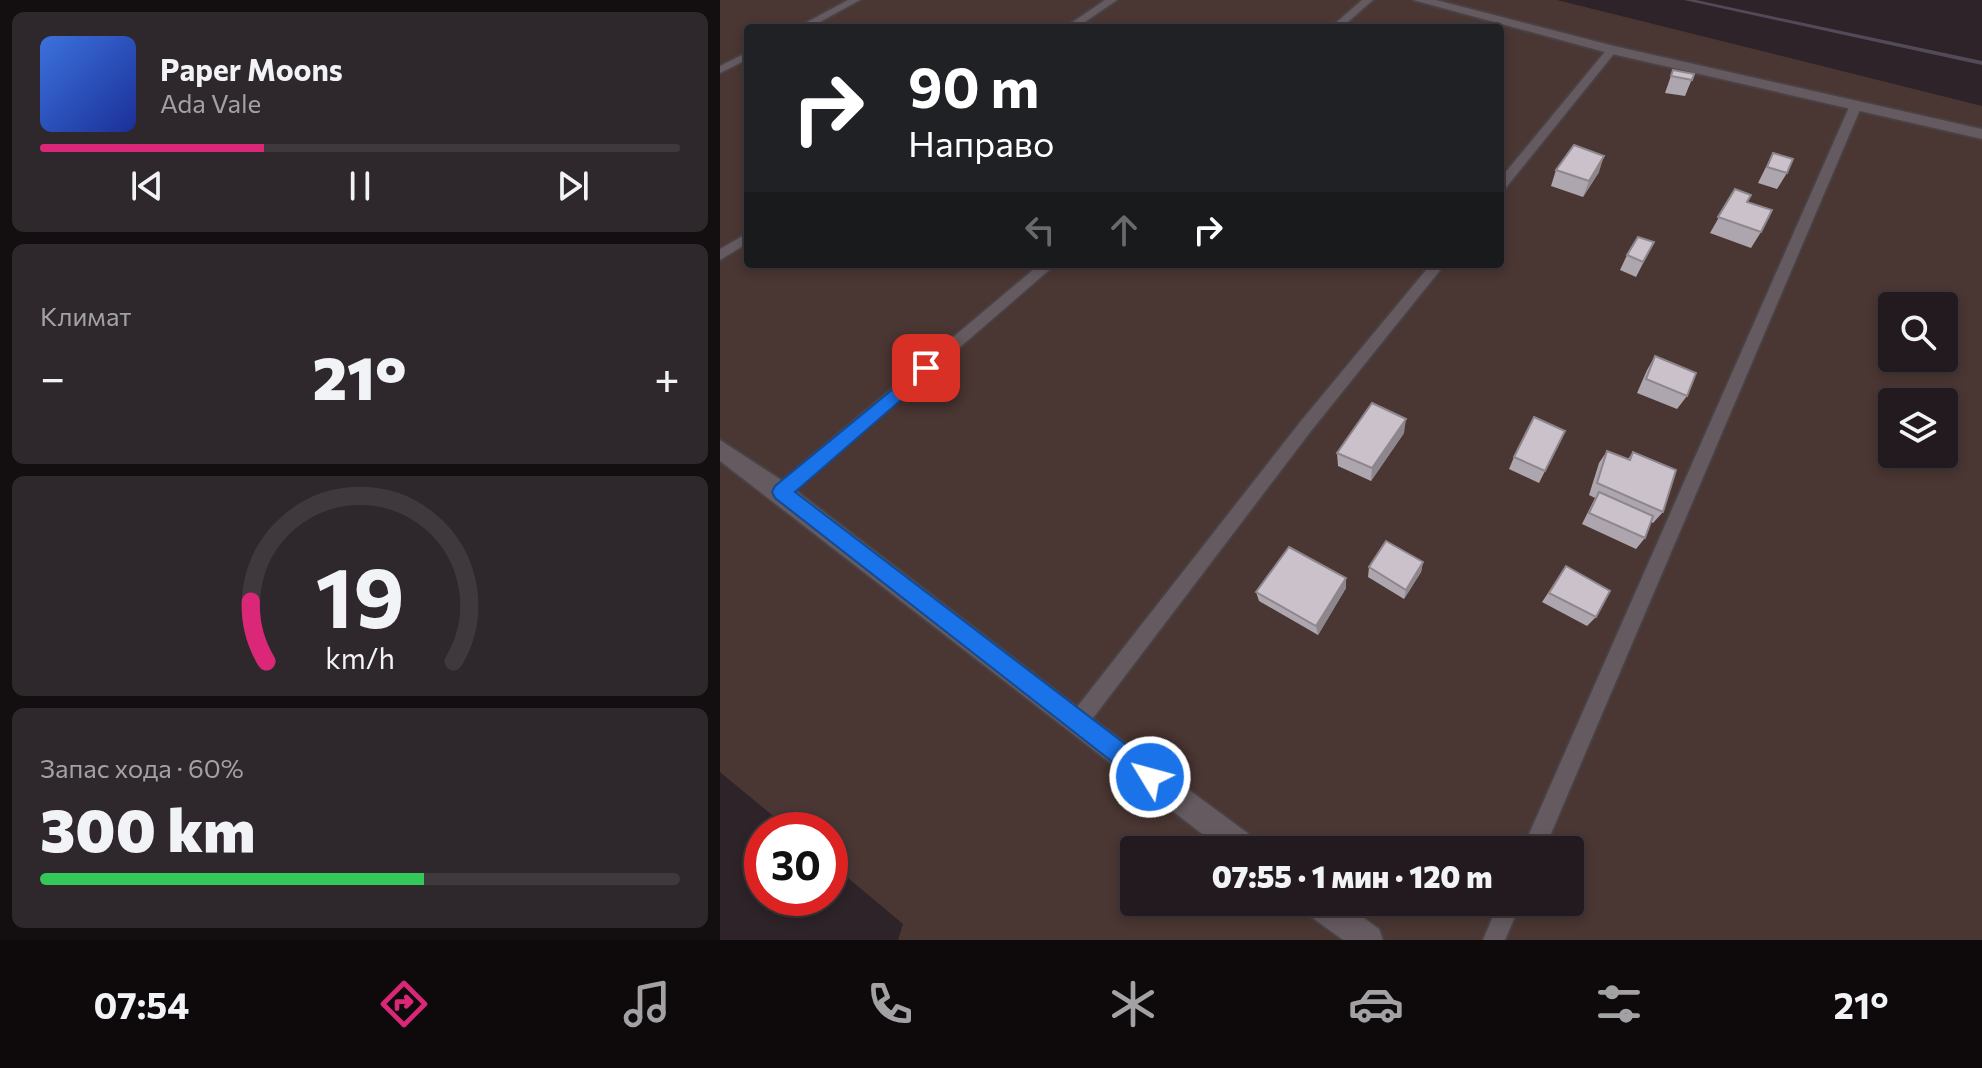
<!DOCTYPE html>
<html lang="ru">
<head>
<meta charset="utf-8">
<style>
	:root { --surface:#221a1e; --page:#2e272b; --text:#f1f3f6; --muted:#a2a1a4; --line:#3f383c; --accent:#db2777 }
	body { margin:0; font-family:Commissioner,sans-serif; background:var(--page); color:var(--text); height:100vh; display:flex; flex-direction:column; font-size:30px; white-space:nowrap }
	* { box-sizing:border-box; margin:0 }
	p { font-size:26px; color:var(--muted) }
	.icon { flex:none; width:44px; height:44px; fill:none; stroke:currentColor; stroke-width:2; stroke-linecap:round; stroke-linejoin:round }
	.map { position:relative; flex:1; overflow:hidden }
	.details { display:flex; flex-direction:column; gap:12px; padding:12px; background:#130e10; width:720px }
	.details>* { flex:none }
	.hud { position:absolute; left:24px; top:24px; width:760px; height:244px; border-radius:8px; box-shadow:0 4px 12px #0003,0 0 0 2px var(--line); background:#202124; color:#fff; overflow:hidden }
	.fabs { position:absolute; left:1158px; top:292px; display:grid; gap:16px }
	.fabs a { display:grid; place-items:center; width:80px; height:80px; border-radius:8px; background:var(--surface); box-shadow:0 4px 12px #0003,0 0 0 2px var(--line); font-size:40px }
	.speed { position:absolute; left:24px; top:812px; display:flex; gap:16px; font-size:40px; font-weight:700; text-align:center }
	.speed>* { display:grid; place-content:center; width:104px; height:104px; border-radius:50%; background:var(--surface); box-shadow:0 4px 12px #0003,0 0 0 2px var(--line); line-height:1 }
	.speed .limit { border:12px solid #d22; background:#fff; color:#111 }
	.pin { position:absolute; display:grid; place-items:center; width:68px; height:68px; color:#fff; margin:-34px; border-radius:16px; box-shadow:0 4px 12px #0006 }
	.me { position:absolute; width:88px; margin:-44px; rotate:307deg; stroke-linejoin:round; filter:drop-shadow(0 0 6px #0008) }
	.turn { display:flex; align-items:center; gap:28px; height:168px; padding:0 32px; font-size:36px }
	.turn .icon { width:104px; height:104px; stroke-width:2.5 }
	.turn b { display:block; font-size:56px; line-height:68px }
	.lanes { display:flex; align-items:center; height:76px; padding:0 32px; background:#0003; justify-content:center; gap:40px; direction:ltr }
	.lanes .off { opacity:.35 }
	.big { font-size:60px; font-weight:800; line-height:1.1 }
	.details .card { flex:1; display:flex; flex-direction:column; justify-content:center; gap:12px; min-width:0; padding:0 28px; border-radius:12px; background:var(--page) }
	.details .dial { align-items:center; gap:0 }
	.dial svg { height:208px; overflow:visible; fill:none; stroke:var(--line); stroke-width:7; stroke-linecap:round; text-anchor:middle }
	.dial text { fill:var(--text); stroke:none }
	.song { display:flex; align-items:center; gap:24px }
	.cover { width:96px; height:96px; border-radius:12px; background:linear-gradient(135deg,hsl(220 70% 55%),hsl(230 70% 35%)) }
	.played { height:8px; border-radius:4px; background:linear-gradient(90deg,var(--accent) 35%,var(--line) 35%) }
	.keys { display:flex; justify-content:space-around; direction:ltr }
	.heat { display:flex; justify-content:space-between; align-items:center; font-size:44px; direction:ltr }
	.charge { height:12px; border-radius:6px; background:linear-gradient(90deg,#34c759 60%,var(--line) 0) }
	.trip { position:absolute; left:400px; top:836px; width:464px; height:80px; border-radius:8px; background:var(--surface); box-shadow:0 4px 12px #0003,0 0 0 2px var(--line); font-weight:800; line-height:80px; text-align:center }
	.dock { display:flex; height:128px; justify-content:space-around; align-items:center; background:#0e0a0c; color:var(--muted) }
	.dock .icon { width:56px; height:56px }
	.dock .active { color:var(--accent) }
	.dock b { font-size:36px; color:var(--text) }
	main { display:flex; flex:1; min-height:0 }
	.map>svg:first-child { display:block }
</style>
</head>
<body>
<main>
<section class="details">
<div class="card">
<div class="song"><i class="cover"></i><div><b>Paper Moons</b><p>Ada Vale</p></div></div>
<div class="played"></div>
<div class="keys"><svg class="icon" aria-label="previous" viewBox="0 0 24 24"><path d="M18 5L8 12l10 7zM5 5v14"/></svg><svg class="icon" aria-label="pause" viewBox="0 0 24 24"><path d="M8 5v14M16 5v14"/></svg><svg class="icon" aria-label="next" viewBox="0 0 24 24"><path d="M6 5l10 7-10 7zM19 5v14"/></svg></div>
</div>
<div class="card"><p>Климат</p>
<div class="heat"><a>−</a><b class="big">21°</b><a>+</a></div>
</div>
<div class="card dial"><svg viewBox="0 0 100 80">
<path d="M14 69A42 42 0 1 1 86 69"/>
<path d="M14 69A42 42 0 0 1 8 46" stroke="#db2777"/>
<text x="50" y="56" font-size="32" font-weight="700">19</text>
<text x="50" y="72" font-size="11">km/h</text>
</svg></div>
<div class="card"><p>Запас хода · 60%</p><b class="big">300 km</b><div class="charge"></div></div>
</section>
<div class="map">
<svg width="1262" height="940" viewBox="0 0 1262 940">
	<rect width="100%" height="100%" fill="#2d2328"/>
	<path fill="#4a3633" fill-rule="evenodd" d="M 0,0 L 837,0 L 1262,106 L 1262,940 L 178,940 L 183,924 L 110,863 L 110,830 L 70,830 L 0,772 ZM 28,28 L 780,28 L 780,264 L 28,264 ZM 1172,306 L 1224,306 L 1224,358 L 1172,358 ZM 1172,402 L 1224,402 L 1224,454 L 1172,454 ZM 414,850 L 850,850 L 850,902 L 414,902 Z"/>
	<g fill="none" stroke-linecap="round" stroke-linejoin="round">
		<path fill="#524a59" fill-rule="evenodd" d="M 964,0 L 976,0 L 1262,61 L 1262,65 Z"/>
		<g stroke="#494245" stroke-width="4">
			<g id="service">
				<path d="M 128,0 L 140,0 L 89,28 L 76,28 Z"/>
				<path d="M 385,0 L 397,0 L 356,28 L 344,28 Z"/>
				<path d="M 642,0 L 653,0 L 621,28 L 610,28 Z"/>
				<path d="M 888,48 L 897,50 L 784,190 L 780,191 L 780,179 Z"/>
				<path d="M 28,52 L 28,59 L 0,73 L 0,66 Z"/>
				<path d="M 1136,102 L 1142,105 L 824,850 L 802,850 L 1130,105 Z"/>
				<path d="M 28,233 L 28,243 L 0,260 L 0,249 Z"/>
				<path d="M 320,264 L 336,264 L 67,497 L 61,499 L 55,497 L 53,492 L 55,487 Z"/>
				<path d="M 711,264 L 725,264 L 591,431 L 364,730 L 357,733 L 350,730 L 347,723 L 350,716 L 581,421 Z"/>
				<path d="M 779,902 L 801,902 L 785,940 L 763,940 Z"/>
			</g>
		</g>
		<g stroke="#494245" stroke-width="4">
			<g id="minor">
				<path d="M 693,0 L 716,0 L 894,46 L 1262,129 L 1262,139 L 892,54 Z"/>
				<path d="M 0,440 L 69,485 L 366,714 L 537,840 L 541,850 L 503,850 L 0,461 Z"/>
				<path d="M 582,902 L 622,902 L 659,929 L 663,940 L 623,940 L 586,913 Z"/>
			</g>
		</g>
		<use href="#service" fill="#655a5f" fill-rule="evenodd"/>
		<use href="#minor" fill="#655a5f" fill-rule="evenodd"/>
	</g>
	<g fill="#aea6ae">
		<path d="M 953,70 L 974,74 L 965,96 L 945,93 Z"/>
		<path d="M 1053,153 L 1067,173 L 1057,189 L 1038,183 Z"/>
		<path d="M 836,170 L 879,172 L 863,197 L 831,186 Z"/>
		<path d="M 1015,189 L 1027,202 L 1041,232 L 1031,248 L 990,233 Z"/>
		<path d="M 934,242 L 916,277 L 900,270 L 907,255 Z"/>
		<path d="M 935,356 L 967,396 L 957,409 L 917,393 L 927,370 Z"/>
		<path d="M 845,431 L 819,483 L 789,469 L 794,457 Z"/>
		<path d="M 684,433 L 651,481 L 618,466 L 617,453 Z"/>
		<path d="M 887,451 L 908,459 L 913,452 L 943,512 L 933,523 L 931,522 L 925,538 L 916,549 L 862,524 L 875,498 L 869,495 L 879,463 Z"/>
		<path d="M 703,562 L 701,572 L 684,599 L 648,577 L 649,567 Z"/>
		<path d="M 846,566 L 876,617 L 867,626 L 822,602 Z"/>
		<path d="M 626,588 L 598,635 L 539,601 L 536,592 Z"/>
	</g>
	<g fill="#8d878d">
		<path d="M 884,156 L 879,172 L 863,197 L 869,181 Z"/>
		<path d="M 686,419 L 684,433 L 651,481 L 652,468 Z"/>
		<path d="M 703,562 L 701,572 L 684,599 L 686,590 Z"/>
		<path d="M 626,578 L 626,588 L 598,635 L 596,626 Z"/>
	</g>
	<g fill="#cac1ca" stroke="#8d878d" stroke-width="2">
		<path d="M 953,70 L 974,74 L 972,80 L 951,76 Z"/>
		<path d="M 854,145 L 884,156 L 869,181 L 836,170 Z"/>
		<path d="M 1053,153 L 1073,159 L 1067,173 L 1047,167 Z"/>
		<path d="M 1015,189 L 1031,195 L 1027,202 L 1052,210 L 1041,232 L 998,217 Z"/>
		<path d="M 918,237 L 934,242 L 923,262 L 907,255 Z"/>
		<path d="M 935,356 L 976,373 L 967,396 L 926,379 Z"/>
		<path d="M 652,403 L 686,419 L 652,468 L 617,453 Z"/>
		<path d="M 814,417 L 845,431 L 825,471 L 794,457 Z"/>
		<path d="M 887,451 L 910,460 L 913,452 L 956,470 L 943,512 L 877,483 Z"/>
		<path d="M 879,492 L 933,516 L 925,538 L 869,513 Z"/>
		<path d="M 666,541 L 703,562 L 686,590 L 649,567 Z"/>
		<path d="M 569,547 L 626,578 L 596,626 L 536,592 Z"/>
		<path d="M 846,566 L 890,591 L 876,617 L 829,593 Z"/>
	</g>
	<path fill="#1a73e8" stroke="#114b97" stroke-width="2" d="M 206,362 L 212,364 L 214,368 L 212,373 L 75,492 L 438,769 L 441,777 L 438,785 L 430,789 L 422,785 L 55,498 L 52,492 L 55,486 Z"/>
</svg>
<div class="fabs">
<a><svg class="icon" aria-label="search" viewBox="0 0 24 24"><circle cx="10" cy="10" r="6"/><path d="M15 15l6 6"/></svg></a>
<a><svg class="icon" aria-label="layers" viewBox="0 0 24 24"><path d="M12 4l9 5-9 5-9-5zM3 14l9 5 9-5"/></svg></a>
</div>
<div class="speed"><div class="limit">30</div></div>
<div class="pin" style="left:206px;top:368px;background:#d93025"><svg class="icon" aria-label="arrive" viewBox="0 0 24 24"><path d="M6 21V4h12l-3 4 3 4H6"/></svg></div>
<svg class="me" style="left:430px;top:777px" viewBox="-20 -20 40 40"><circle r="17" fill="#1a73e8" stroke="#fff" stroke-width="3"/><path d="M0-11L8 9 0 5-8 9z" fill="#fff"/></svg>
<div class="trip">07:55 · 1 мин · 120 m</div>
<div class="hud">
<div class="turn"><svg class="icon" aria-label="right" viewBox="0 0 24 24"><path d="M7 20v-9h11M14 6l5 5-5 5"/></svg><div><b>90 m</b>Направо</div></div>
<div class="lanes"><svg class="icon off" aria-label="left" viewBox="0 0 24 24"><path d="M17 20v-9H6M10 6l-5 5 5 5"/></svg><svg class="icon off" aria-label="ahead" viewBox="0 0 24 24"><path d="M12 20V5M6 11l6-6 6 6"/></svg><svg class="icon" aria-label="right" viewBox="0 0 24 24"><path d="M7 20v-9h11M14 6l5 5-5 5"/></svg></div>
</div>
</div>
</main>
<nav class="dock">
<b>07:54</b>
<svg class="icon active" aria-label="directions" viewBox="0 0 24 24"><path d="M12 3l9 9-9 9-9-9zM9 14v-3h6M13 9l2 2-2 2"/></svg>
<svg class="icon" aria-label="music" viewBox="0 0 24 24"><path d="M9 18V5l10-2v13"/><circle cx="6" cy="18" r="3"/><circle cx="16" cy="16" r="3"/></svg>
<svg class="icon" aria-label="phone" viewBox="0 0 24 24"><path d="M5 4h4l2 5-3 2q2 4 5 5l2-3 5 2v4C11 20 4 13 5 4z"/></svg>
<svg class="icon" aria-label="climate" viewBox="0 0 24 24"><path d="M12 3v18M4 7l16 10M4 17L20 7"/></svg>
<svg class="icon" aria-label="car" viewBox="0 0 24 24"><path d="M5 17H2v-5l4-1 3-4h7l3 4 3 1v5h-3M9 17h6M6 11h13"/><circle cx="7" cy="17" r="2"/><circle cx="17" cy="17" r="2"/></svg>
<svg class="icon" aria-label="filters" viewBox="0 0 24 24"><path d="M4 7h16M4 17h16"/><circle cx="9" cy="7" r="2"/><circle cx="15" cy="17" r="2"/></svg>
<b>21°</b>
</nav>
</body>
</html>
